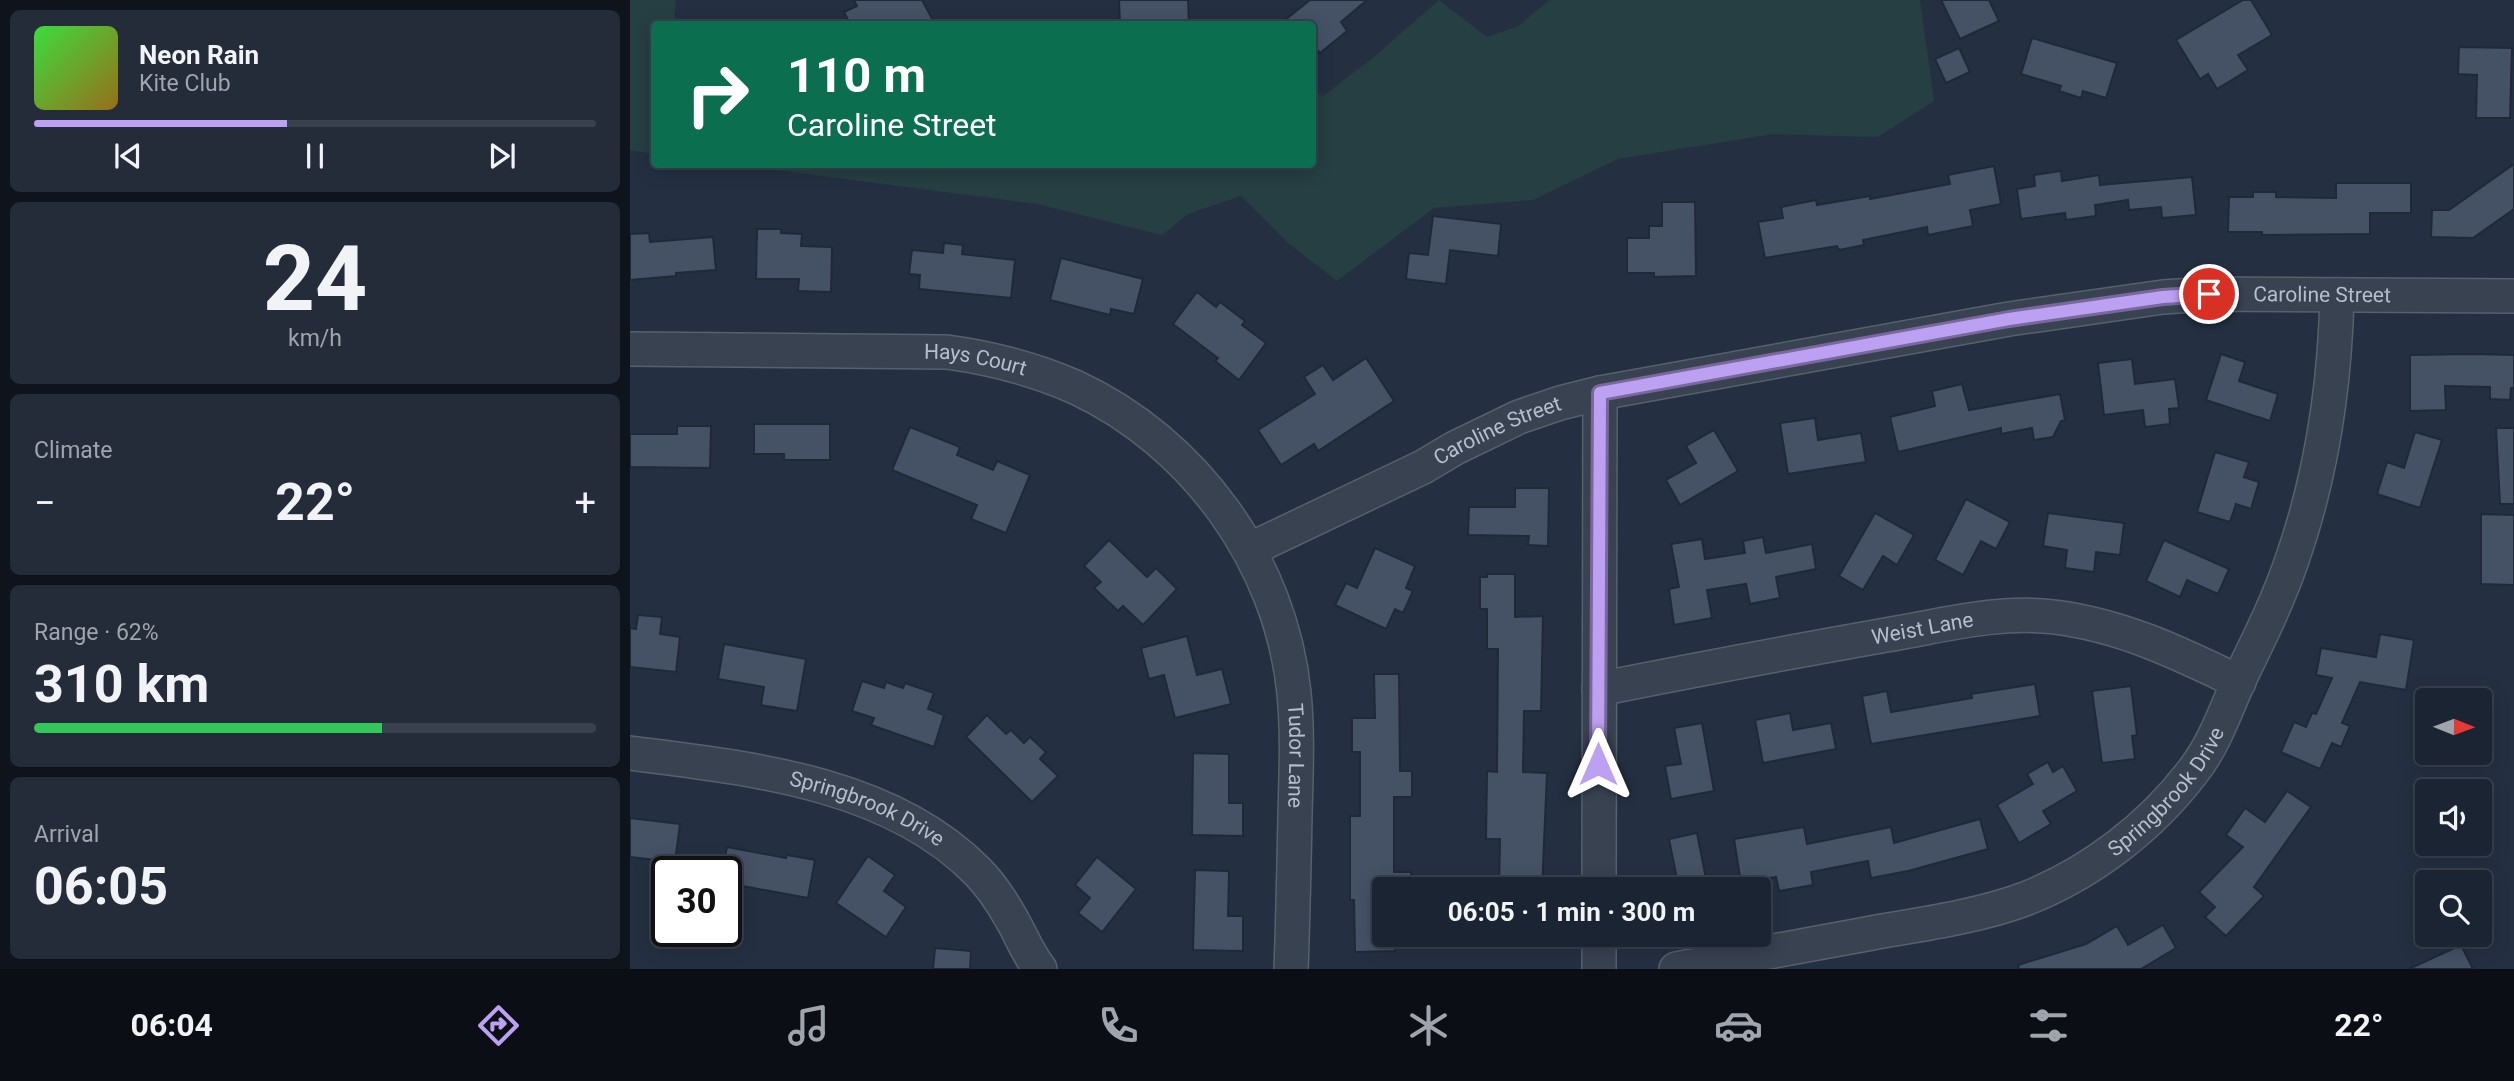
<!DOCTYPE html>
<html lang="en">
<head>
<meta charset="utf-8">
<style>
	:root { --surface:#1b2432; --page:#242c3a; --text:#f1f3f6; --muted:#a0a4ac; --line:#39414d; --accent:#bca0f2 }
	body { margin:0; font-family:Roboto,sans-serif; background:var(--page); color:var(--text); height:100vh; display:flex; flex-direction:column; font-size:26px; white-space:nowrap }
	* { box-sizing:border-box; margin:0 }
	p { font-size:23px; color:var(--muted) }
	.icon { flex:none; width:38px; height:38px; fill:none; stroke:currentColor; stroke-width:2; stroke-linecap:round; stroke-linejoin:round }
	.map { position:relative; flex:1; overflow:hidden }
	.details { display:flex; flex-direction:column; gap:10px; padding:10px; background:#0f141c; width:630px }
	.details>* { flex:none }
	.guide { position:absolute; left:21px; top:21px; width:665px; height:147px; border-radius:7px; box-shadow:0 4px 18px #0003,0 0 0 2px var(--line); background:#0b6e4f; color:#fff; overflow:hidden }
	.needle { width:46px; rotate:91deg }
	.tools { position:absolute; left:1785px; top:688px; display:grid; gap:14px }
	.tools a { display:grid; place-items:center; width:77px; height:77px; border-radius:7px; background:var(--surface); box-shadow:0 4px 18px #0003,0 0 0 2px var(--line); font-size:35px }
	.speed { position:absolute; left:21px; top:856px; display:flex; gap:14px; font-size:35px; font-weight:700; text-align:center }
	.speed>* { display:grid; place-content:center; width:91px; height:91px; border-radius:50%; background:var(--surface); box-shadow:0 4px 18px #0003,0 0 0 2px var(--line); line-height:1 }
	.speed .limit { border:4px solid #111; border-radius:10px; background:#fff; color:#111 }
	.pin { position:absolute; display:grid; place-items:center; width:60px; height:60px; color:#fff; margin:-30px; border:4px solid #fff; border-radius:50%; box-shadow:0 2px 7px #0007 }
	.me { position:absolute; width:77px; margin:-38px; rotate:0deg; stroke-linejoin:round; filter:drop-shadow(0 0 5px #0008) }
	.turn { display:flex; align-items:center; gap:24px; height:147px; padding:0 21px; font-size:32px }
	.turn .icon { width:91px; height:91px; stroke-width:2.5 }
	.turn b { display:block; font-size:49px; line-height:60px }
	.big { font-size:52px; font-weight:700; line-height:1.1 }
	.details .tile { flex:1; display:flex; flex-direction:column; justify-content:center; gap:10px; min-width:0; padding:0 24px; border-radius:10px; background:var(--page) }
	.details .dial { align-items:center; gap:0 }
	.dial b { font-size:91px; line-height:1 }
	.song { display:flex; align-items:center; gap:21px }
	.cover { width:84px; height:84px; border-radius:10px; background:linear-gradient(135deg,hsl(120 70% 55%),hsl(40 70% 35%)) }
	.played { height:7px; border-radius:4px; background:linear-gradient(90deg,var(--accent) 45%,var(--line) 45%) }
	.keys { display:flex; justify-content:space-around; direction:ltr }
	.heat { display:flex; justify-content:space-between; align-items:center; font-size:38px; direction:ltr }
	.charge { height:10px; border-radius:5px; background:linear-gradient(90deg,#34c759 62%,var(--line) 0) }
	.trip { position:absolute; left:742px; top:877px; width:399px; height:70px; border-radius:7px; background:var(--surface); box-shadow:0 4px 18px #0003,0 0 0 2px var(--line); font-weight:700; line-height:70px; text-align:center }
	.dock { display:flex; height:112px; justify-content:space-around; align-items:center; background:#0b0e14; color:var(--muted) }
	.dock .icon { width:49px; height:49px }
	.dock .current { color:var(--accent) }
	.dock b { font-size:32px; color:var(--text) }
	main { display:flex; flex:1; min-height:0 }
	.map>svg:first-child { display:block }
</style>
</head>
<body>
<main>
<section class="details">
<div class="tile">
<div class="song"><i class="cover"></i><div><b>Neon Rain</b><p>Kite Club</p></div></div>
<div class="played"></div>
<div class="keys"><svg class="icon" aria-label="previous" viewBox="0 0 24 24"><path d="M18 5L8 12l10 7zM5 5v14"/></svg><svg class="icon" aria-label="pause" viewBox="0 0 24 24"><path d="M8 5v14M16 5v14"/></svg><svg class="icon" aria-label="next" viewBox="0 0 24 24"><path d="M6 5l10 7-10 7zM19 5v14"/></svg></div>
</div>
<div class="tile dial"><b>24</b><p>km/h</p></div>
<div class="tile"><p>Climate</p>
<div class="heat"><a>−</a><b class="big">22°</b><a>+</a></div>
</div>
<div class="tile"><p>Range · 62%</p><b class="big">310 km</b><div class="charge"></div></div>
<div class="tile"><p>Arrival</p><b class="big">06:05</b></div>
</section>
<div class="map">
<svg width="1884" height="969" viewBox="0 0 1884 969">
	<rect width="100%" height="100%" fill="#243042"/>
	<g fill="#263f42">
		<path d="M 0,0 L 46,0 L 44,24 L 24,24 L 24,154 L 0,150 Z"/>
		<path d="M 809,0 L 857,37 L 889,26 L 919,0 L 1290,0 L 1304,101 L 1248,137 L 1143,134 L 988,159 L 903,200 L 804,208 L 707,281 L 658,243 L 611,196 L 558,214 L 532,235 L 407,204 L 106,165 L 682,164 L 683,91 L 693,96 L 744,57 Z"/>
	</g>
	<g fill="#455266" stroke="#1f2938" stroke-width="2">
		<path d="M 224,0 L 292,0 L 305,24 L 220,24 L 214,12 L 227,6 Z"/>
		<path d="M 489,0 L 558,0 L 559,24 L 490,24 Z"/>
		<path d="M 680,0 L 737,0 L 711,22 L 717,31 L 690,53 L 682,44 L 682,24 L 650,24 Z"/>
		<path d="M 1311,0 L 1359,0 L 1369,21 L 1330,39 Z"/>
		<path d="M 1613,0 L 1621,0 L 1642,35 L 1608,55 L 1618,70 L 1587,89 L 1578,74 L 1570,79 L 1546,40 Z"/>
		<path d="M 1402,38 L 1487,63 L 1476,98 L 1453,91 L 1451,98 L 1429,91 L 1431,86 L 1391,74 Z"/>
		<path d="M 1829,47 L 1882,48 L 1880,118 L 1846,118 L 1847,75 L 1828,74 Z"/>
		<path d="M 1329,48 L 1340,72 L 1316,83 L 1305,59 Z"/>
		<path d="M 1884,164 L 1884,209 L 1843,238 L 1801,237 L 1802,210 L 1819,210 Z"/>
		<path d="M 1364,166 L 1371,204 L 1340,210 L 1343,226 L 1298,235 L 1297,227 L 1233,240 L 1234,245 L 1209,250 L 1207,246 L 1135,258 L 1128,222 L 1153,218 L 1151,207 L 1186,200 L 1187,205 L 1240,196 L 1240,199 L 1320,184 L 1318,175 Z"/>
		<path d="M 1431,171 L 1432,181 L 1469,175 L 1470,185 L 1562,177 L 1566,215 L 1532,218 L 1531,207 L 1499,210 L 1498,200 L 1465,205 L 1466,216 L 1436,220 L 1435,213 L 1391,219 L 1387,189 L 1405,186 L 1404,175 Z"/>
		<path d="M 1706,183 L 1781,183 L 1781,213 L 1740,213 L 1740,234 L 1632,235 L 1632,232 L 1598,232 L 1599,197 L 1623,197 L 1623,192 L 1646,192 L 1646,197 L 1706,198 Z"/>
		<path d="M 1032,202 L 1065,202 L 1066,276 L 1024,277 L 1024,273 L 997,273 L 997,238 L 1019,238 L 1019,226 L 1032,226 Z"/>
		<path d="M 803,216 L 871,224 L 868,256 L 820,250 L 816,284 L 776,279 L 779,253 L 798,255 Z"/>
		<path d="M 127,229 L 151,229 L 151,233 L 172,234 L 171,246 L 202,247 L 201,292 L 168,291 L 169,279 L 126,279 Z"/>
		<path d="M 19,233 L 20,242 L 83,237 L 86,270 L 46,273 L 46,276 L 0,280 L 0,234 Z"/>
		<path d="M 314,243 L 333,245 L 332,254 L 385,260 L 381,298 L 289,289 L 290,275 L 279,274 L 282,250 L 313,253 Z"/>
		<path d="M 431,258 L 513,279 L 504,314 L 481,309 L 480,315 L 420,300 Z"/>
		<path d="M 567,292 L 586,307 L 590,302 L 615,321 L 612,325 L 636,343 L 609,380 L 585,361 L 588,358 L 543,324 Z"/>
		<path d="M 1591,354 L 1615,362 L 1609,381 L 1648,394 L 1640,421 L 1576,400 Z"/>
		<path d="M 1844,354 L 1884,355 L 1884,388 L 1881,388 L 1880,400 L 1860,399 L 1860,387 L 1815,386 L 1816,410 L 1780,411 L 1780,355 Z"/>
		<path d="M 736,358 L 764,401 L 688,451 L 684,444 L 651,465 L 628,430 L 685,394 L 674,377 L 693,365 L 703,380 Z"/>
		<path d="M 1502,359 L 1505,384 L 1545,379 L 1549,408 L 1539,409 L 1540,424 L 1515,427 L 1513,410 L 1474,415 L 1468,363 Z"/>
		<path d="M 1332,384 L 1339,410 L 1430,394 L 1435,420 L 1431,421 L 1423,437 L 1404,440 L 1402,428 L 1371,434 L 1371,428 L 1268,452 L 1260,417 L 1305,406 L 1302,391 Z"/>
		<path d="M 1185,418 L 1188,440 L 1231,433 L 1236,462 L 1158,474 L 1150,423 Z"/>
		<path d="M 124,424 L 200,424 L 200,460 L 154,460 L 154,454 L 124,454 Z"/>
		<path d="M 47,426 L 81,426 L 80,468 L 0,467 L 0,434 L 47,434 Z"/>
		<path d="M 280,427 L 330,447 L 327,455 L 363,470 L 367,461 L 400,475 L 376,533 L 341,519 L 347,505 L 262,470 Z"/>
		<path d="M 1866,428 L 1884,428 L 1884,504 L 1870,504 Z"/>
		<path d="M 1084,430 L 1108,471 L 1050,505 L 1036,480 L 1066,463 L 1056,446 Z"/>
		<path d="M 1785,432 L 1812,440 L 1790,508 L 1747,494 L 1757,462 L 1774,468 Z"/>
		<path d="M 1585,452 L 1619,462 L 1614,477 L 1629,482 L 1621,509 L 1606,504 L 1600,522 L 1567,512 Z"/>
		<path d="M 885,488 L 919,488 L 918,546 L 898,545 L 899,536 L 838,535 L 839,507 L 885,507 Z"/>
		<path d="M 1336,499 L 1380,522 L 1366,549 L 1351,541 L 1333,575 L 1305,560 Z"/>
		<path d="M 1245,513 L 1284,535 L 1267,565 L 1253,556 L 1233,590 L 1209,576 Z"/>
		<path d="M 1418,513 L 1494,523 L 1490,555 L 1466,552 L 1464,572 L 1435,568 L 1437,550 L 1413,546 Z"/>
		<path d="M 1851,514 L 1884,515 L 1884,585 L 1851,584 Z"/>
		<path d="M 1133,537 L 1136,553 L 1182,544 L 1186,569 L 1146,577 L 1150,598 L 1120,604 L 1116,584 L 1077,590 L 1082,618 L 1044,625 L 1039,589 L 1049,587 L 1041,544 L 1072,539 L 1075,559 L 1115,553 L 1113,541 Z"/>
		<path d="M 479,540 L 517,577 L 526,568 L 547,589 L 513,625 L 493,606 L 488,611 L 464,588 L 471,582 L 454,566 Z"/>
		<path d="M 1534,540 L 1599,569 L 1588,594 L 1557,580 L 1550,597 L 1516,581 Z"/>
		<path d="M 745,548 L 785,566 L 776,588 L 783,591 L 773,613 L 765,609 L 756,629 L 705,605 L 716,583 L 727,588 Z"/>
		<path d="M 857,574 L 885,574 L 885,617 L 913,616 L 911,711 L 894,711 L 893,772 L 917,773 L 912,889 L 869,889 L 870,839 L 856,839 L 857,771 L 867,772 L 868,649 L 857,649 L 857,609 L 850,609 L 850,577 L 857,577 Z"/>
		<path d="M 8,615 L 32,617 L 30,634 L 50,637 L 46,672 L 0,667 L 0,628 L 6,629 Z"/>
		<path d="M 1750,634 L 1784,640 L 1776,690 L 1730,682 L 1712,723 L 1720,726 L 1711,747 L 1702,743 L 1690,769 L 1651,752 L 1664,722 L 1676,727 L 1682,713 L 1686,714 L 1702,678 L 1686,675 L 1691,648 L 1746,657 Z"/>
		<path d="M 557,636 L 567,675 L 592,669 L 601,704 L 545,718 L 534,675 L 519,679 L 511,648 Z"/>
		<path d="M 94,644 L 176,659 L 167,711 L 131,705 L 134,687 L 88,679 Z"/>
		<path d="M 744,674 L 769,674 L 770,771 L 782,771 L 782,797 L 764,797 L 764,872 L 781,872 L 781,889 L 754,889 L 754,934 L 765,934 L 765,951 L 725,952 L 724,900 L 720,900 L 720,816 L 730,816 L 730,752 L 722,752 L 722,718 L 745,718 Z"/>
		<path d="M 232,681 L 254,688 L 256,682 L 273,688 L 275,683 L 304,693 L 298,709 L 314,715 L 304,747 L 241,725 L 244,718 L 222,711 Z"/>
		<path d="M 1405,684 L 1410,716 L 1241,744 L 1232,696 L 1257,691 L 1261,712 L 1342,698 L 1341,694 Z"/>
		<path d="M 1501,686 L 1507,735 L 1502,736 L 1505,759 L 1472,763 L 1462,691 Z"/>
		<path d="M 1160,713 L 1163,730 L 1201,723 L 1206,749 L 1133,763 L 1125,720 Z"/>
		<path d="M 357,715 L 376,734 L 381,730 L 394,743 L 400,737 L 416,752 L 410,759 L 428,776 L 402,802 L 336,737 Z"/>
		<path d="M 1072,723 L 1084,791 L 1041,799 L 1035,766 L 1051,764 L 1044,728 Z"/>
		<path d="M 563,753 L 599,754 L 599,803 L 613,803 L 613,836 L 562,835 Z"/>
		<path d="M 1418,762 L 1423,772 L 1433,766 L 1447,791 L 1413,811 L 1421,824 L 1389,843 L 1367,805 L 1403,784 L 1397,774 Z"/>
		<path d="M 1657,791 L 1681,807 L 1624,887 L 1634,896 L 1596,936 L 1575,917 L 1585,907 L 1569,892 L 1613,847 L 1596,835 L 1615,808 L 1635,822 Z"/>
		<path d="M 0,818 L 50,824 L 45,862 L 0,857 Z"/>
		<path d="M 1350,819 L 1358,849 L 1278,871 L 1241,878 L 1238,861 L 1181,872 L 1183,885 L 1149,891 L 1146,877 L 1111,883 L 1104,839 L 1174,827 L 1177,844 L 1261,827 L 1264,843 Z"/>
		<path d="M 1067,833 L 1078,889 L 1049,889 L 1039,839 Z"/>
		<path d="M 97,847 L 156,858 L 157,855 L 185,860 L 178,898 L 96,883 L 96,872 L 92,872 Z"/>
		<path d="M 238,856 L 265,875 L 254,891 L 276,907 L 256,937 L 206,903 Z"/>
		<path d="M 467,857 L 506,889 L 472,932 L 448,913 L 460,898 L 445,885 Z"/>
		<path d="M 565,870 L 599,871 L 598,916 L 613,916 L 613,951 L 563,950 Z"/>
		<path d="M 1533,925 L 1546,948 L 1511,969 L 1389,969 L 1388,965 L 1456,944 L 1487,926 L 1498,945 Z"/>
		<path d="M 1831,945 L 1843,969 L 1779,969 Z"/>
		<path d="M 305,948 L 341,951 L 340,969 L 303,969 Z"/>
	</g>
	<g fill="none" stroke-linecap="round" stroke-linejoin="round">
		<g stroke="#56606e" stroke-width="36">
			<g id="minor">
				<path id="s1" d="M 0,349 L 317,352 C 361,358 404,369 445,387 C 564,442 651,562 664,693 C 668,734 666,774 665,815 C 664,866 663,918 661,969"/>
				<path id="s2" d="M 619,550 L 793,467 L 825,448 L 889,417 L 930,403 L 970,393 L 1379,319 L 1533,297 L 1579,294 L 1884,296"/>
				<path id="s3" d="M 969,689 C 1064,670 1160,652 1256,635 C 1311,626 1368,610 1424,617 C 1491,625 1549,653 1609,682"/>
				<path id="s4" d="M 0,753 C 118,768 259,782 347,871 C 360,884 372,902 381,918 C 391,935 398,954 410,969"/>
				<path d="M 969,889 L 970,393"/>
				<path d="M 969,934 L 969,969"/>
				<path id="s5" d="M 1046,969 C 1111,957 1177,945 1242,933 C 1293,924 1346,917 1395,899 C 1461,873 1521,827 1564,770 C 1585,743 1596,709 1610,678 C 1629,639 1648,601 1662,560 C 1692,474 1705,386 1707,295"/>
			</g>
		</g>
		<use href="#minor" stroke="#384251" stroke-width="33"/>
	</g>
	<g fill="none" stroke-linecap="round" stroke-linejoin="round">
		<g stroke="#7a689d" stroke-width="18">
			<path id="route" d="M 968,764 L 970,393 L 1379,319 L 1533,297 L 1579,294"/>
		</g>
		<use href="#route" stroke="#bca0f2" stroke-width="12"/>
	</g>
	<g text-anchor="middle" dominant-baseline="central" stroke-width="7" stroke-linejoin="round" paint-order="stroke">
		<g font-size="21" fill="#b5becb" stroke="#1d2736">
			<text stroke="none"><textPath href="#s2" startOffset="1116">Caroline Street</textPath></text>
			<text stroke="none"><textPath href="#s1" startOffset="346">Hays Court</textPath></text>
			<text stroke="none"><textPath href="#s2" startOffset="276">Caroline Street</textPath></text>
			<text stroke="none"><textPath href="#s3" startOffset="329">Weist Lane</textPath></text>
			<text stroke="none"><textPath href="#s1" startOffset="906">Tudor Lane</textPath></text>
			<text stroke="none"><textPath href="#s5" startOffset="537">Springbrook Drive</textPath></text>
			<text stroke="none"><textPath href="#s4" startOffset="245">Springbrook Drive</textPath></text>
		</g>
	</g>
</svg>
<div class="tools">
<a><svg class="needle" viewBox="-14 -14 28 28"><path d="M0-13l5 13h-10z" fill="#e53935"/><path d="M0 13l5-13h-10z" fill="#a0a4ac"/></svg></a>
<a><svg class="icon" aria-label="sound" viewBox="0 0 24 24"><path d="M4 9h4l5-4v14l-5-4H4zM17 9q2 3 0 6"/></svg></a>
<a><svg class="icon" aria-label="search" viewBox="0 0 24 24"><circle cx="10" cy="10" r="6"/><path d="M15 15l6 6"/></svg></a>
</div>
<div class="speed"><div class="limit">30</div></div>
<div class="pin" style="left:1579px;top:294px;background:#d93025"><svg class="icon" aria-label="arrive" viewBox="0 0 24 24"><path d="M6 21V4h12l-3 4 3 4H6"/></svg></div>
<svg class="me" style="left:968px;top:764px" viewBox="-20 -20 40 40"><path d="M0-17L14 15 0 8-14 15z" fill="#bca0f2" stroke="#fff" stroke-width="4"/></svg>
<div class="trip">06:05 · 1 min · 300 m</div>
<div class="guide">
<div class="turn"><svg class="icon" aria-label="right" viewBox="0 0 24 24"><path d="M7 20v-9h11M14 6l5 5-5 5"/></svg><div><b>110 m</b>Caroline Street</div></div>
</div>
</div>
</main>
<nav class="dock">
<b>06:04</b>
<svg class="icon current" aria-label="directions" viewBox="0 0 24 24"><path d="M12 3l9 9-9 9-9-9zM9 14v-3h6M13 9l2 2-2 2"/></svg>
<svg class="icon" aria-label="music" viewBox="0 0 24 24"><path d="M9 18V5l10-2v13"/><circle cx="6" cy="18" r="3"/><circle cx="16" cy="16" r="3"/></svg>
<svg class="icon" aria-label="phone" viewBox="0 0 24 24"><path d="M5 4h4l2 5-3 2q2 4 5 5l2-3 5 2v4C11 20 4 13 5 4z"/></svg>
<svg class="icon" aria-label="climate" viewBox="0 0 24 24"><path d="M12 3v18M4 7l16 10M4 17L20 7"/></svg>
<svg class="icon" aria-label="car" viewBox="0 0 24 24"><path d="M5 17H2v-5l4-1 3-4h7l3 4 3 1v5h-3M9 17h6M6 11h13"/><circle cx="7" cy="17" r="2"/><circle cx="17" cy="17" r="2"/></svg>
<svg class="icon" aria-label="filters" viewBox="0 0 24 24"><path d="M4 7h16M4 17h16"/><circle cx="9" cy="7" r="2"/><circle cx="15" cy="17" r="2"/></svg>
<b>22°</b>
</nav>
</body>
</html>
